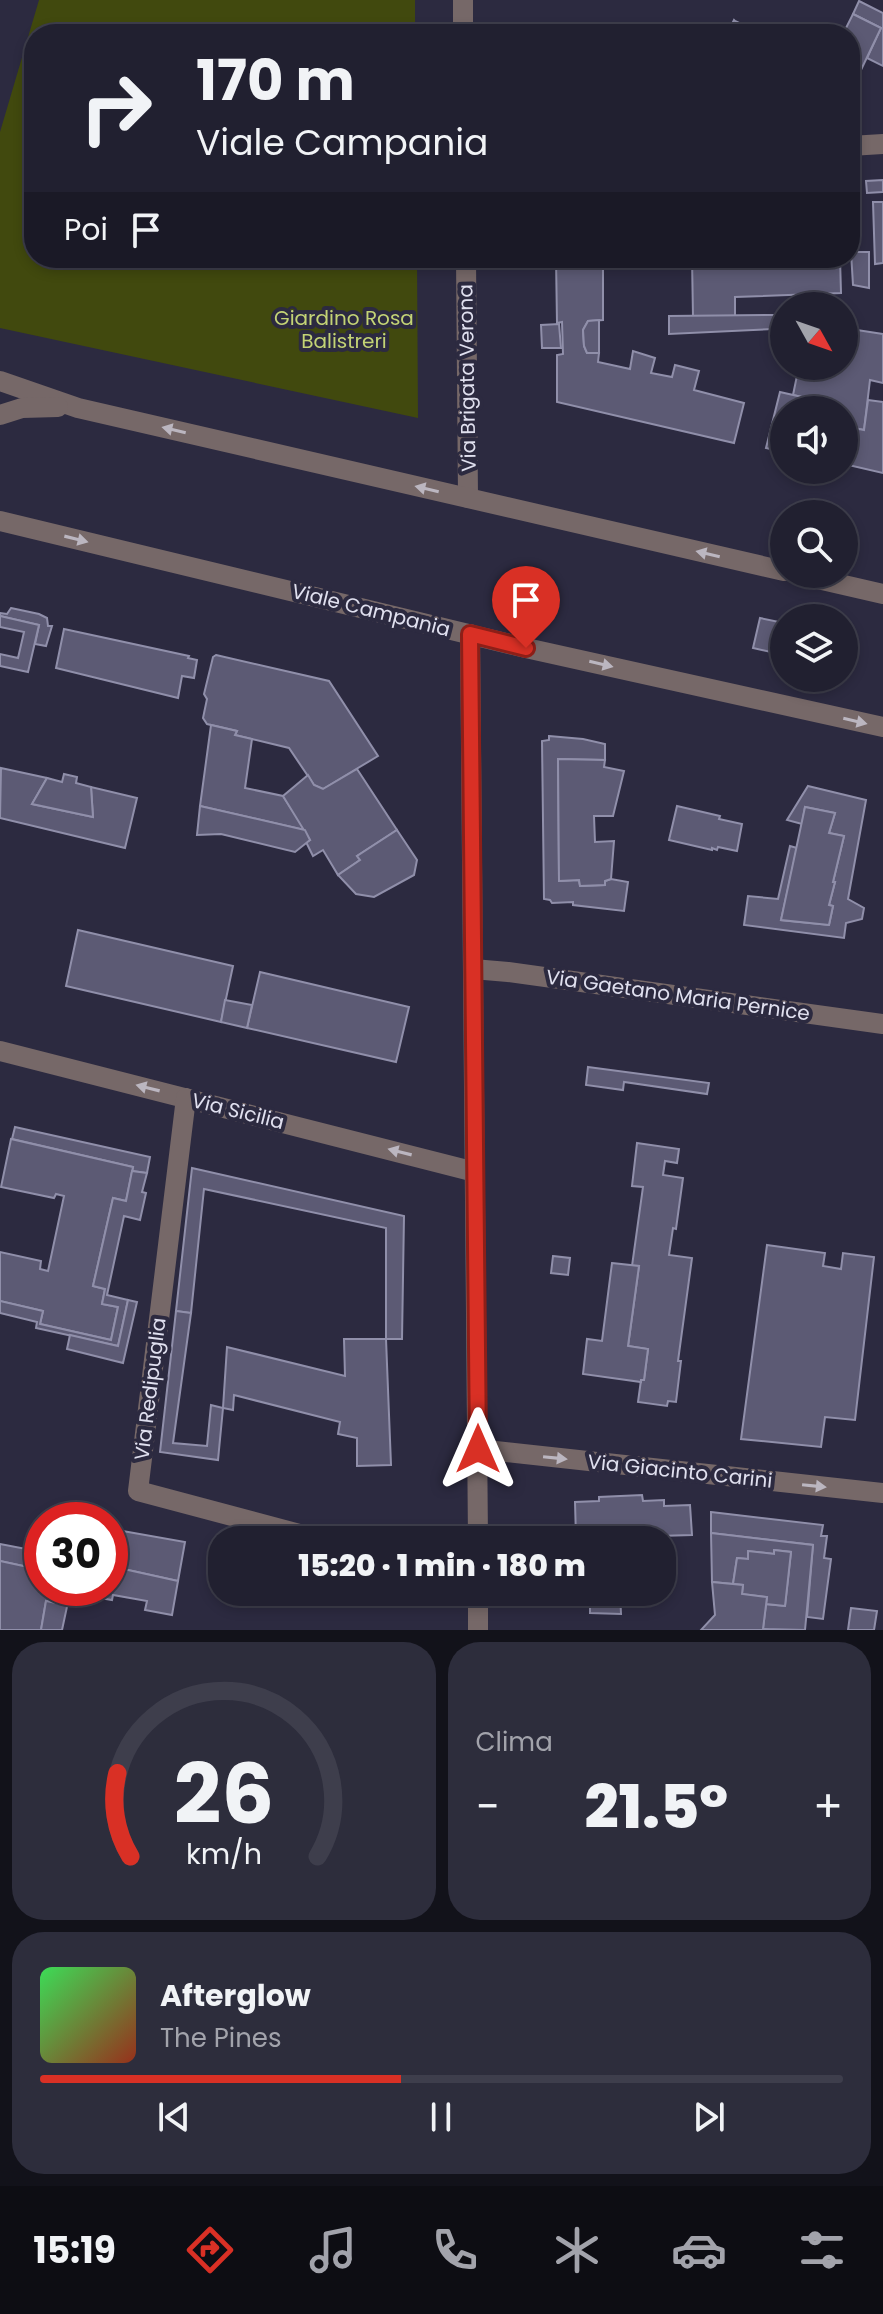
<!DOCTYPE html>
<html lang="it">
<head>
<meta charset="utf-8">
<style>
	:root { --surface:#212030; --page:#2d2d3c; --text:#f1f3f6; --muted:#a2a3ab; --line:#3e3e4c; --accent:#d93025 }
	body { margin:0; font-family:Poppins,sans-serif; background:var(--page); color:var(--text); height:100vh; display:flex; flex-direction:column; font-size:30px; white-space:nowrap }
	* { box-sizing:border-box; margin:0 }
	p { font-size:26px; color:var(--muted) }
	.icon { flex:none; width:44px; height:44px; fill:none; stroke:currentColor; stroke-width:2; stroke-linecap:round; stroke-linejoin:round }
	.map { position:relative; height:1630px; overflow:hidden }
	.drawer { display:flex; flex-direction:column; gap:12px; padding:12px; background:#12121a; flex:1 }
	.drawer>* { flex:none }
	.guide { position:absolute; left:24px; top:24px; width:836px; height:244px; border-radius:32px; box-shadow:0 4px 12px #0003,0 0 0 2px var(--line); background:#212030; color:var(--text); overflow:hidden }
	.needle { width:52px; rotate:130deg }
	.buttons { position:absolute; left:770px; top:292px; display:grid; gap:16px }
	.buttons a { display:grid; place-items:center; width:88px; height:88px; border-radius:50%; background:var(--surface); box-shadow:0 4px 12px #0003,0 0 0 2px var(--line); font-size:40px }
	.speed { position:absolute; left:24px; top:1502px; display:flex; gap:16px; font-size:40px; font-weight:700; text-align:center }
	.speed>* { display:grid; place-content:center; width:104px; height:104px; border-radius:50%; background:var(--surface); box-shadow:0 4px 12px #0003,0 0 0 2px var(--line); line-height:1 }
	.speed .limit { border:12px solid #d22; background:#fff; color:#111 }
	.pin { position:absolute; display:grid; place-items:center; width:68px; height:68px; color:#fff; margin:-82px -34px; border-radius:50% 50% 50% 0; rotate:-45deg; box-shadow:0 0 8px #0007 }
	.pin .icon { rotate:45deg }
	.me { position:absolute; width:88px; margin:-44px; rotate:0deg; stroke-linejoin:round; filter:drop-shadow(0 0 6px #0008) }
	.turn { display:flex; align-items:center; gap:28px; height:168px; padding:0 40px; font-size:36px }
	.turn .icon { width:104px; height:104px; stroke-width:2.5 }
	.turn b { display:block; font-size:56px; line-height:68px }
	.then { display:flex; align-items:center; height:76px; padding:0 40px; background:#0003; gap:16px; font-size:30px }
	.big { font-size:60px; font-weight:800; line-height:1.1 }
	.drawer .tile { flex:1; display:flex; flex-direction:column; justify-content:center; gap:12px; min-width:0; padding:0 28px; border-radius:32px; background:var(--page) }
	.drawer .dial { align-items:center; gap:0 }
	.dial svg { height:208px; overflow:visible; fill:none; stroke:var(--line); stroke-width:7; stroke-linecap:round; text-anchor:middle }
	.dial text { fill:var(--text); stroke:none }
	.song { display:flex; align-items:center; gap:24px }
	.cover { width:96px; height:96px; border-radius:12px; background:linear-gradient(135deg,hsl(130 70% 55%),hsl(10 70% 35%)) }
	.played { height:8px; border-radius:4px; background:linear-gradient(90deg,var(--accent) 45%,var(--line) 45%) }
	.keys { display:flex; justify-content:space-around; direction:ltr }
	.heat { display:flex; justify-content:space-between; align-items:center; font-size:44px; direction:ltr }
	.drawer .tiles { flex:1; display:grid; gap:12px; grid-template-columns:1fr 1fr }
	.tile:last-child { grid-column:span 2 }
	.trip { position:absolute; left:208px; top:1526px; width:468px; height:80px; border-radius:32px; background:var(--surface); box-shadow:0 4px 12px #0003,0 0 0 2px var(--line); font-weight:800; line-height:80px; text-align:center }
	.dock { display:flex; height:128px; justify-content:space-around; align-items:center; background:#0d0d13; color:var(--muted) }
	.dock .icon { width:56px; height:56px }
	.dock .on { color:var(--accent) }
	.dock b { font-size:36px; color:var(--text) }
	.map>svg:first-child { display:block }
</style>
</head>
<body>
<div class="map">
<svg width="883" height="1630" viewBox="0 0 883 1630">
	<rect width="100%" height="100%" fill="#2c2a40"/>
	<path fill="#41490e" d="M 39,0 L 415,0 L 415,34 L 34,34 L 34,258 L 417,258 L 418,418 L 0,328 L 0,132 Z"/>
	<g fill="#5c5a74" stroke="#908faa" stroke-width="2">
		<path d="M 859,1 L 883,13 L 883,66 L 867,58 L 881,28 L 853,14 Z"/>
		<path d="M 853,14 L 881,28 L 850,93 L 850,34 L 843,34 Z"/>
		<path d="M 734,20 L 735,21 L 762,34 L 727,34 Z"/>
		<path d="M 883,180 L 883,192 L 867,193 L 866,181 Z"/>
		<path d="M 873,202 L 883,202 L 883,263 L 875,264 Z"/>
		<path d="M 851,252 L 869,252 L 869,288 L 853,285 Z"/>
		<path d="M 556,258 L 603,258 L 603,320 L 588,321 L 583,330 L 584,346 L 587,353 L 599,353 L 598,362 L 630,369 L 633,351 L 655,358 L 651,373 L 672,377 L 675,365 L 699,371 L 694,390 L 744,403 L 734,443 L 557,402 L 557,355 L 563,354 L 562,322 L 557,323 Z"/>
		<path d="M 692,258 L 840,258 L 841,293 L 735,297 L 735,316 L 693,317 Z"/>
		<path d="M 774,315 L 773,329 L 669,334 L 669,316 Z"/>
		<path d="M 599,320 L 599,353 L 587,353 L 584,346 L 583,330 L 588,321 Z"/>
		<path d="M 559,324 L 561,348 L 542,348 L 541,325 Z"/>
		<path d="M 784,325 L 784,340 L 774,341 L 773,326 Z"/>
		<path d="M 844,328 L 883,334 L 883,383 L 870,380 L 864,430 L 844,426 L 844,410 L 822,410 L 824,402 L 793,395 L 799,366 L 844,366 Z"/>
		<path d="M 780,392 L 824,402 L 822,410 L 784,410 L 784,452 L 766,448 Z"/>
		<path d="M 868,400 L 883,402 L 883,473 L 844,464 L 844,426 L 864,430 Z"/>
		<path d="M 11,608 L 39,614 L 47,618 L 48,626 L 52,626 L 46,646 L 35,644 L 39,625 L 0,616 L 0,613 L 7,614 Z"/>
		<path d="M 0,616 L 39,625 L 28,672 L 0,666 L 0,654 L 18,658 L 24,632 L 0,627 Z"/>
		<path d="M 760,618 L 784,623 L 784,655 L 753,648 Z"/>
		<path d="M 64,629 L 189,656 L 188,658 L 197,660 L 194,678 L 182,676 L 178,698 L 56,668 Z"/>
		<path d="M 216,655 L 329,681 L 378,756 L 323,789 L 314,785 L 289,748 L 235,735 L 237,731 L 207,724 L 203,718 L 207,699 L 204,694 L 213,657 Z"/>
		<path d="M 211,725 L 237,731 L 235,735 L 252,739 L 245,788 L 283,796 L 305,830 L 200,806 Z"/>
		<path d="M 549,736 L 583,739 L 605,744 L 605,760 L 558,759 L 559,881 L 579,880 L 580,886 L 605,885 L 605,881 L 611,879 L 628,882 L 624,911 L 573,905 L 573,902 L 552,903 L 550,900 L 544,899 L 542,741 L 549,740 Z"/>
		<path d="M 558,759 L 605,760 L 604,767 L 624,771 L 613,816 L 594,816 L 595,842 L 614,841 L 611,879 L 605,881 L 605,885 L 580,886 L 579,880 L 559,881 Z"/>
		<path d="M 1,768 L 47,778 L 32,804 L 93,817 L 91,787 L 137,798 L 125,848 L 0,818 Z"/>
		<path d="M 357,769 L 397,830 L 357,856 L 360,860 L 338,875 L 323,850 L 313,856 L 306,842 L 310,840 L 283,796 L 308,775 L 314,785 L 323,789 Z"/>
		<path d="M 64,774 L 77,777 L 76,783 L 91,787 L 93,817 L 32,804 L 47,778 L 62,782 Z"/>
		<path d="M 808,786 L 866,800 L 848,899 L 864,908 L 862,919 L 846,923 L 844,938 L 744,925 L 748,896 L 778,899 L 790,846 L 797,848 L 781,920 L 829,925 L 833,906 L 829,905 L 835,882 L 833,882 L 844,836 L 829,833 L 835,813 L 805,807 L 802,824 L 787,820 Z"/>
		<path d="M 200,806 L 305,830 L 310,840 L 295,852 L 221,834 L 197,835 Z"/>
		<path d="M 677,806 L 720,816 L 719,819 L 742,824 L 737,851 L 718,847 L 717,850 L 712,848 L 712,850 L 669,840 Z"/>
		<path d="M 805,807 L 835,813 L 829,833 L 844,836 L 833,882 L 835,882 L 829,905 L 833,906 L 829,925 L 781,920 Z"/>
		<path d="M 397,830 L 417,860 L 414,875 L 374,897 L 356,894 L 338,875 L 360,860 L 357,856 Z"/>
		<path d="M 78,930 L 233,966 L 221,1022 L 66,986 Z"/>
		<path d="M 260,972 L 409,1007 L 396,1062 L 247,1028 Z"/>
		<path d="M 225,1000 L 252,1005 L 247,1028 L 221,1022 Z"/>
		<path d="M 588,1067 L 709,1083 L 707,1094 L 624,1082 L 623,1090 L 586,1085 Z"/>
		<path d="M 15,1127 L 150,1157 L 147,1173 L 132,1171 L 133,1167 L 12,1139 Z"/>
		<path d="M 11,1139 L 133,1167 L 126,1201 L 113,1198 L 93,1286 L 105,1289 L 102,1304 L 118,1307 L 111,1340 L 40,1324 L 43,1311 L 0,1301 L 0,1252 L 41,1261 L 40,1269 L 48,1271 L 64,1196 L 56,1194 L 54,1198 L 1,1187 Z"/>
		<path d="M 637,1143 L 679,1149 L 677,1163 L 665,1161 L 663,1175 L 683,1178 L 676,1229 L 673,1228 L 669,1255 L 692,1258 L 678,1361 L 681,1361 L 676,1402 L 668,1401 L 667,1406 L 638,1402 L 641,1380 L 644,1380 L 648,1349 L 628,1346 L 639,1266 L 632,1266 L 643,1187 L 632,1186 Z"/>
		<path d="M 192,1168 L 404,1216 L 402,1339 L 386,1339 L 386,1228 L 204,1189 L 191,1313 L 176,1311 Z"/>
		<path d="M 132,1171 L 147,1173 L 142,1192 L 146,1193 L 140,1220 L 124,1216 L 107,1295 L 128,1300 L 118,1346 L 36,1328 L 37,1322 L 0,1313 L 0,1301 L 43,1311 L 40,1324 L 111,1340 L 118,1307 L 102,1304 L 105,1289 L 93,1286 L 113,1198 L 126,1201 Z"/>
		<path d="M 767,1245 L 825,1253 L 823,1266 L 841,1269 L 843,1253 L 874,1257 L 855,1420 L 825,1417 L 821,1447 L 741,1439 Z"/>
		<path d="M 553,1256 L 570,1258 L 568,1275 L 551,1273 Z"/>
		<path d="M 612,1263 L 639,1266 L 628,1346 L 648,1349 L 644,1380 L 641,1380 L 641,1382 L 583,1374 L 587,1339 L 602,1341 Z"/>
		<path d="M 128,1300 L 137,1302 L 123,1363 L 67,1349 L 70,1335 L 118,1346 Z"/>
		<path d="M 176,1311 L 191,1313 L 173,1443 L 207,1446 L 211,1405 L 223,1408 L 218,1460 L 160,1452 Z"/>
		<path d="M 344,1339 L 386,1339 L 391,1465 L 357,1466 L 357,1438 L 338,1434 L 340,1422 L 234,1395 L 233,1410 L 223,1408 L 227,1347 L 345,1376 Z"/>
		<path d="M 642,1495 L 643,1501 L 664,1500 L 664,1506 L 690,1505 L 692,1535 L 658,1536 L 658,1540 L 640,1540 L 640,1535 L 618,1536 L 618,1540 L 576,1538 L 575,1502 L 599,1501 L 599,1497 Z"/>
		<path d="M 711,1512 L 823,1525 L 821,1536 L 827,1536 L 824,1558 L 831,1559 L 823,1619 L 807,1617 L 813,1545 L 711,1533 Z"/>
		<path d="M 117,1530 L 185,1542 L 178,1581 L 110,1566 Z"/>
		<path d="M 711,1533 L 813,1545 L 805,1630 L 763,1629 L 766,1604 L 785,1606 L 791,1552 L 774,1550 L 774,1554 L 748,1551 L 748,1559 L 737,1558 L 733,1584 L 712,1582 Z"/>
		<path d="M 0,1544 L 42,1552 L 42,1570 L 0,1561 Z"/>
		<path d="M 774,1550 L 791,1552 L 785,1606 L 766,1604 L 767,1597 L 742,1594 L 743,1585 L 733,1584 L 737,1558 L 748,1559 L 748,1551 L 774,1554 Z"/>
		<path d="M 0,1561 L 42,1570 L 42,1588 L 64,1594 L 62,1604 L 46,1601 L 41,1630 L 0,1630 Z"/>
		<path d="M 110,1566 L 178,1581 L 172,1615 L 145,1610 L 147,1601 L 113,1595 L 112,1600 L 100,1598 L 103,1588 L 110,1588 Z"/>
		<path d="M 712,1582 L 743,1585 L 742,1594 L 767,1597 L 763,1629 L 770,1630 L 701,1630 L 715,1615 Z"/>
		<path d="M 46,1588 L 71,1588 L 62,1630 L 41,1630 L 46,1601 L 62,1604 L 64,1594 L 46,1590 Z"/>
		<path d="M 590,1592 L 620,1592 L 621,1614 L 590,1613 Z"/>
		<path d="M 851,1608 L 877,1611 L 874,1630 L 848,1630 Z"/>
	</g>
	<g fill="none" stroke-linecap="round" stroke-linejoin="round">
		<g stroke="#766868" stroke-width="20">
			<path d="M 463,0 L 463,34"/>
			<path d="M 850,146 L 883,144"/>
			<path d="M 466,258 L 468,498"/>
			<path d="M 470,634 L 478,1540"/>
			<path d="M 473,969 L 508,972 L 883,1024"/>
			<path d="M 0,1051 L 475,1172"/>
			<path d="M 186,1098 L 138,1491 L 322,1540"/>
			<path d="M 478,1449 L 883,1493"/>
			<path d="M 478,1592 L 478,1630"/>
		</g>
		<g stroke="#766868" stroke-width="20">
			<path d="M 0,381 L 78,408 L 784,571"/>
			<path d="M 0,415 L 22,408 L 58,407"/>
			<path d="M 0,521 L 526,648 L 883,727"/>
			<path d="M 796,574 L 883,594"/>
		</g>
	</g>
	<defs><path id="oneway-solid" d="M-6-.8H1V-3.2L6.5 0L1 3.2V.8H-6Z" transform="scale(2)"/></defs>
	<g fill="#bbb6c0">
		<use href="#oneway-solid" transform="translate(174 430) rotate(-167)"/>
		<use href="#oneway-solid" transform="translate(427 489) rotate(-167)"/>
		<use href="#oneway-solid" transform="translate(76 539) rotate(14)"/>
		<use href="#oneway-solid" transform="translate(708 554) rotate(-167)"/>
		<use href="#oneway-solid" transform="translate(601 664) rotate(13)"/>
		<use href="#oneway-solid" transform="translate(855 721) rotate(13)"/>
		<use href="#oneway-solid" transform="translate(148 1088) rotate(-166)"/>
		<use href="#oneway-solid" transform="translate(400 1152) rotate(-166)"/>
		<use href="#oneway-solid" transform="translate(555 1458) rotate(6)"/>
		<use href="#oneway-solid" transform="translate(814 1486) rotate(6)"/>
	</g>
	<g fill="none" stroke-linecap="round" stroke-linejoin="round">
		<g stroke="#8d1f18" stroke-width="20">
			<path id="route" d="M 478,1449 L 470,634 L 526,648"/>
		</g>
		<use href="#route" stroke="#d93025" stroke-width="14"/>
	</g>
	<g text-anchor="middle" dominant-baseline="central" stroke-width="8" stroke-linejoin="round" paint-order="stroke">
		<g font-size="20" fill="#c3d375" stroke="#2c2a40">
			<text x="344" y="318">Giardino Rosa<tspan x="344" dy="23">Balistreri</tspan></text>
		</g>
		<g font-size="20" fill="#e0e0ef" stroke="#2c2a40">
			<text transform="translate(467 378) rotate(-91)">Via Brigata Verona</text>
			<text transform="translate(371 610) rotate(14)">Viale Campania</text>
			<text transform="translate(678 995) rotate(8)">Via Gaetano Maria Pernice</text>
			<text transform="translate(238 1111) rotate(14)">Via Sicilia</text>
			<text transform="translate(150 1389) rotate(-83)">Via Redipuglia</text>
			<text transform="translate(680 1471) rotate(6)">Via Giacinto Carini</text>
		</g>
	</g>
</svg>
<div class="buttons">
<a><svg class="needle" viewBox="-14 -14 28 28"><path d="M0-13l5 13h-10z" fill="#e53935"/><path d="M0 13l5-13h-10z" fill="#a2a3ab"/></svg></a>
<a><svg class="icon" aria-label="sound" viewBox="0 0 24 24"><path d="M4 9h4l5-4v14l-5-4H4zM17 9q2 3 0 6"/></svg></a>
<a><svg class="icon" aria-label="search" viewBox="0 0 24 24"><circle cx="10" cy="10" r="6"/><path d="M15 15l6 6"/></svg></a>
<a><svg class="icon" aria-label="layers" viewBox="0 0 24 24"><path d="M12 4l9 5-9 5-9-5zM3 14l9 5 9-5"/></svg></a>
</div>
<div class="speed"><div class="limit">30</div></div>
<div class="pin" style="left:526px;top:648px;background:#d93025"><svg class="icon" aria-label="arrive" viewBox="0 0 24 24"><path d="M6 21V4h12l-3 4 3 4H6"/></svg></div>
<svg class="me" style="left:478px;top:1449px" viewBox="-20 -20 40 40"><path d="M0-17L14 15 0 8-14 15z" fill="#d93025" stroke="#fff" stroke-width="4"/></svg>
<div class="trip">15:20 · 1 min · 180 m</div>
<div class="guide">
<div class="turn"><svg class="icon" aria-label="right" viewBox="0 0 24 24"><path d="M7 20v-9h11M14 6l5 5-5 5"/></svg><div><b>170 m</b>Viale Campania</div></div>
<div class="then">Poi<svg class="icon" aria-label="arrive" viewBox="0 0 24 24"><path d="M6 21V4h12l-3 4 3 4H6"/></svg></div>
</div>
</div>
<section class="drawer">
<div class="tiles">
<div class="tile dial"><svg viewBox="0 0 100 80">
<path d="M14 69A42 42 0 1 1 86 69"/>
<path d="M14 69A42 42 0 0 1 9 37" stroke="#d93025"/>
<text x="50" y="56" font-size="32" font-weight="700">26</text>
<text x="50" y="72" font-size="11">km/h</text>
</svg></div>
<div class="tile"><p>Clima</p>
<div class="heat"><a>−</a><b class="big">21.5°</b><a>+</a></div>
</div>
<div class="tile">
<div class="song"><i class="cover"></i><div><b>Afterglow</b><p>The Pines</p></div></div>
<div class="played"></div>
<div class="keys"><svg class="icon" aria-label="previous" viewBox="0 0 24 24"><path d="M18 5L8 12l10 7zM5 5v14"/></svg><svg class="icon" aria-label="pause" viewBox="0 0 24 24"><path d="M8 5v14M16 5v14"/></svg><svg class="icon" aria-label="next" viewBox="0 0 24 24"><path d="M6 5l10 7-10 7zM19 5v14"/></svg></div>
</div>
</div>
</section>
<nav class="dock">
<b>15:19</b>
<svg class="icon on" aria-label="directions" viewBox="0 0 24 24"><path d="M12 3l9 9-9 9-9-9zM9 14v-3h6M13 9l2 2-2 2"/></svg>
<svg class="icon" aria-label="music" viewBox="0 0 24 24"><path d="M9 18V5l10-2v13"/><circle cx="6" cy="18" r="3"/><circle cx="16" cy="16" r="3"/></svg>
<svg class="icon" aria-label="phone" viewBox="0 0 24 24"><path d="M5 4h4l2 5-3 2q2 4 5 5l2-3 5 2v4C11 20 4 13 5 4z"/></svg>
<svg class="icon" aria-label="climate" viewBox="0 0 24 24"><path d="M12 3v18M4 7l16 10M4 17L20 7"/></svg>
<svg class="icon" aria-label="car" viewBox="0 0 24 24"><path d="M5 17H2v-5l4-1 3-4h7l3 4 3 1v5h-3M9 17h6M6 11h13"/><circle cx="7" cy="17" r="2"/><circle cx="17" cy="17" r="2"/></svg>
<svg class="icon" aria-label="filters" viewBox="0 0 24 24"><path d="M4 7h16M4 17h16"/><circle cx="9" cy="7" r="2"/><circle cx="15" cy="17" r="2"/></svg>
</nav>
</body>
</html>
